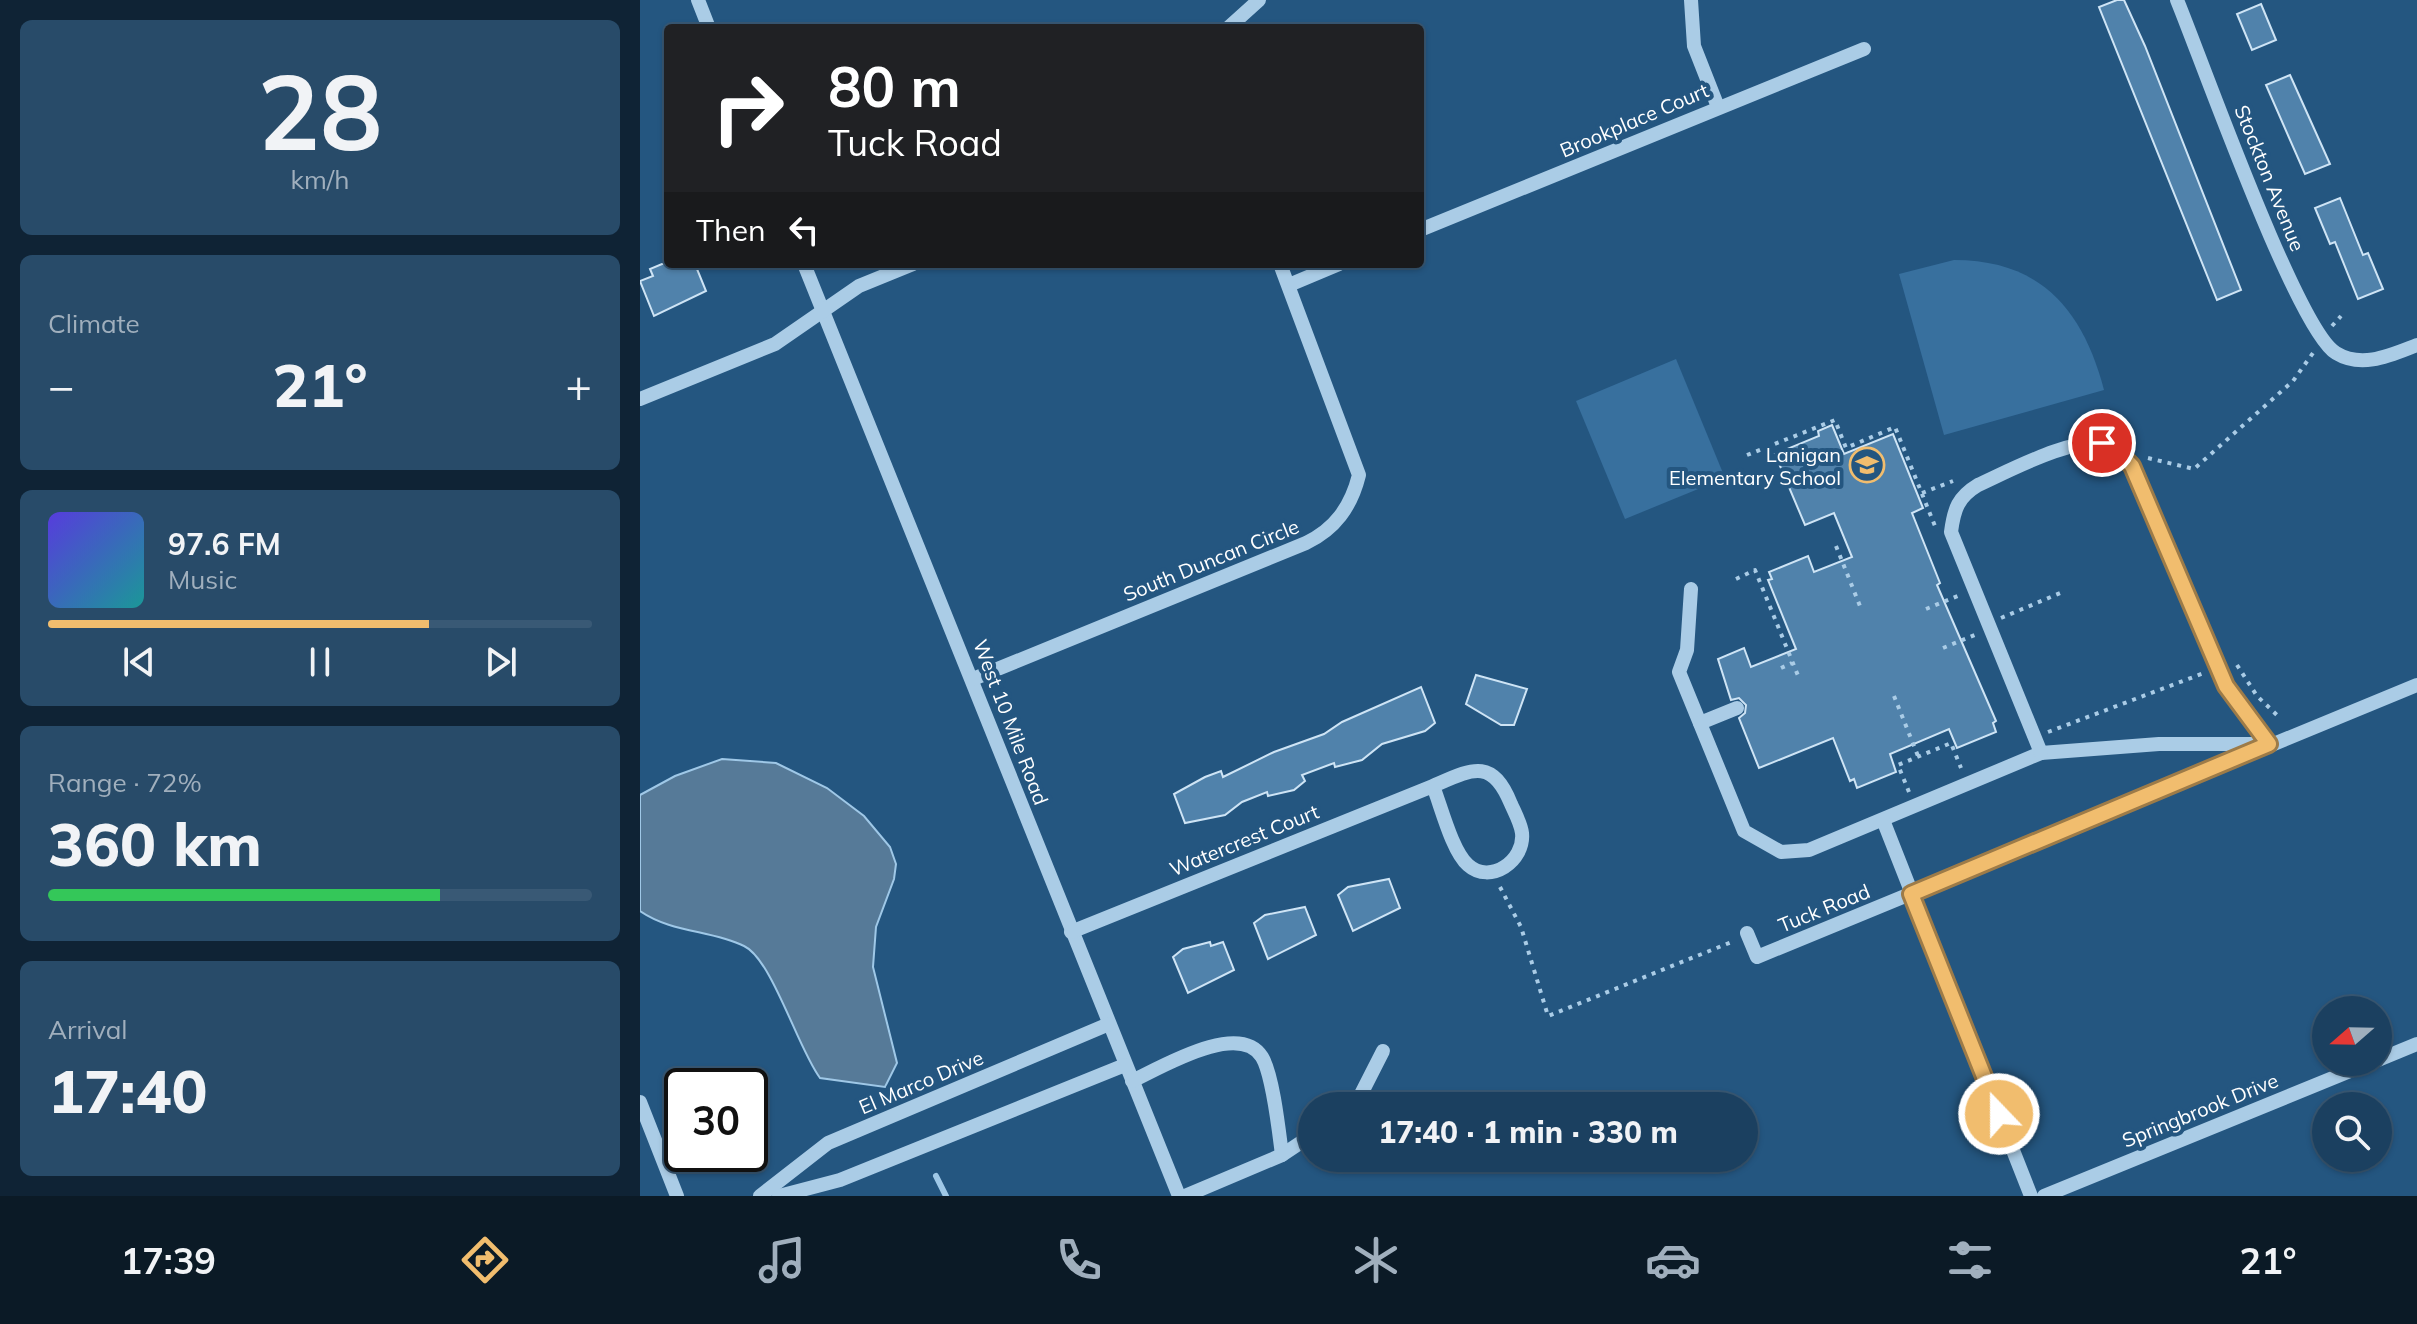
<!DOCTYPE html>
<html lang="en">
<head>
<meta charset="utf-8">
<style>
	:root { --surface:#1b4060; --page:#284b69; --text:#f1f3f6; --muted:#a0afbd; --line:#395975; --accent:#f1bd6e }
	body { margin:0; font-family:Mulish,sans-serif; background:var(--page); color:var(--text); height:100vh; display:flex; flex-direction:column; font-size:30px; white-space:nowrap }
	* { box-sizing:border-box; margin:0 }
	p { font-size:26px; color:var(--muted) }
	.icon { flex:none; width:44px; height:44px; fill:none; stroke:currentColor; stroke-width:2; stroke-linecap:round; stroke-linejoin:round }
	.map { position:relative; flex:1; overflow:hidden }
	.details { display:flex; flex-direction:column; gap:20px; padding:20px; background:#0f2335; width:640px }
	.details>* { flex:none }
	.top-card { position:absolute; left:24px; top:24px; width:760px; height:244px; border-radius:8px; box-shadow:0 2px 6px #0004,0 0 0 2px var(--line); background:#202124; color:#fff; overflow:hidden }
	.needle { width:52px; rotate:250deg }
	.controls { position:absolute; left:1672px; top:996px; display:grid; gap:16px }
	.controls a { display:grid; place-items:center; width:80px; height:80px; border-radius:50%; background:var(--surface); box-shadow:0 2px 6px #0004,0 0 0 2px var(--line); font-size:40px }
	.speed { position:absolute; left:24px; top:1068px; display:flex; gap:16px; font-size:40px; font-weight:700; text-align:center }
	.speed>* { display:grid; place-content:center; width:104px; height:104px; border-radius:50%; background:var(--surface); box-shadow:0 2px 6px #0004,0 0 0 2px var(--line); line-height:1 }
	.speed .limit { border:4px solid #111; border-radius:12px; background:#fff; color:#111 }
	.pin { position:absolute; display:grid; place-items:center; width:68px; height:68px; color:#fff; margin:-34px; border:4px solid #fff; border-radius:50%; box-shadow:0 2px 8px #0007 }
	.me { position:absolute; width:88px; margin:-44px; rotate:338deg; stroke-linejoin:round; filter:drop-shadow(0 0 6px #0008) }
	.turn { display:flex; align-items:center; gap:28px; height:168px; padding:0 32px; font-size:36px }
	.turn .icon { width:104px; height:104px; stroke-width:2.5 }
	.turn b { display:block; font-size:56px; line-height:68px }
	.then { display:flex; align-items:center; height:76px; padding:0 32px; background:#0003; gap:16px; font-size:30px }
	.big { font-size:60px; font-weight:800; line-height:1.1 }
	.details .tile { flex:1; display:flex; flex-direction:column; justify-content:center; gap:12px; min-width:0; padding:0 28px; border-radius:12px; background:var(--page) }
	.details .dial { align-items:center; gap:0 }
	.dial b { font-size:104px; line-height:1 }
	.song { display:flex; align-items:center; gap:24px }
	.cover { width:96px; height:96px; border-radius:12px; background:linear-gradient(135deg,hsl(250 70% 55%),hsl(180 70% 35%)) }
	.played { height:8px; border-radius:4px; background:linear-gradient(90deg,var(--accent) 70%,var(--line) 70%) }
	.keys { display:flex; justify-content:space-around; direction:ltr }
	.heat { display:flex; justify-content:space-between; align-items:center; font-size:44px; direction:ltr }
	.charge { height:12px; border-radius:6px; background:linear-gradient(90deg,#34c759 72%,var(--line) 0) }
	.trip { position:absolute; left:658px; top:1092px; width:460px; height:80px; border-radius:40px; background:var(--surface); box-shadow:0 2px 6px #0004,0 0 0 2px var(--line); font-weight:800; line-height:80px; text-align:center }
	.tab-bar { display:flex; height:128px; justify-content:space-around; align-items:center; background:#0b1a26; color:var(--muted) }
	.tab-bar .icon { width:56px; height:56px }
	.tab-bar .active { color:var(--accent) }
	.tab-bar b { font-size:36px; color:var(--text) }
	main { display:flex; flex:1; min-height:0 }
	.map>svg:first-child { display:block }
</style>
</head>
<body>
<main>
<section class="details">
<div class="tile dial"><b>28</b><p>km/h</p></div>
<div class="tile"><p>Climate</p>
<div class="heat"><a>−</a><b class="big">21°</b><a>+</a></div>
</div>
<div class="tile">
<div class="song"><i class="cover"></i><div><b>97.6 FM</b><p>Music</p></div></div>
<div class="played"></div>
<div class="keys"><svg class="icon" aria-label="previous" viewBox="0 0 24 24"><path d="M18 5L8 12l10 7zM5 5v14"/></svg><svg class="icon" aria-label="pause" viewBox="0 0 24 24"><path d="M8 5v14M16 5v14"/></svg><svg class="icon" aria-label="next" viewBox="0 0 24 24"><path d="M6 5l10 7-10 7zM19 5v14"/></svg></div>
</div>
<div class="tile"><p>Range · 72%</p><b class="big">360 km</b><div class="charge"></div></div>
<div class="tile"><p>Arrival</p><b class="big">17:40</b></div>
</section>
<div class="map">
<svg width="1777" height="1196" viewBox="0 0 1777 1196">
	<rect width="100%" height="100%" fill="#245680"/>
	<g fill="#38709e">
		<path d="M 1314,260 C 1401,260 1443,310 1464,390 L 1304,435 L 1259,274 Z"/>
		<path d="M 1036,359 L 1085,478 L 985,519 L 936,401 Z"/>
	</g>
	<path fill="#567a98" stroke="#9fc8e7" stroke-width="2" d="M 82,759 L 136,763 L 187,788 L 224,816 L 250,847 L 256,864 L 254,879 L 236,927 L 233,967 L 257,1063 L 245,1087 L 180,1078 C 158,1049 132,959 104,946 C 71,930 32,933 0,911 L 0,795 L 35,776 Z"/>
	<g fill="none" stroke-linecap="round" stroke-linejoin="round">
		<path stroke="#9fc8e7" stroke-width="6" d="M 296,1176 L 306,1196"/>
	</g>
	<g fill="#5082ab" stroke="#cee4f5" stroke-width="2">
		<path d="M 1477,0 L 1484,0 L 1505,46 L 1601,290 L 1577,300 L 1459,7 Z"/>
		<path d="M 1621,4 L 1636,40 L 1612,50 L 1597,14 Z"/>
		<path d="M 1650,75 L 1690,164 L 1665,174 L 1626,85 Z"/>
		<path d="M 1700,198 L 1723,255 L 1728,253 L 1743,289 L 1718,299 L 1695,242 L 1690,244 L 1675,208 Z"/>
		<path d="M 22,264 L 55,264 L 66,291 L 14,316 L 0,281 L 13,276 L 10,269 Z"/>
		<path d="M 1192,425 L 1204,454 L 1253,434 L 1283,508 L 1272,513 L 1300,583 L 1297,585 L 1356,721 L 1353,723 L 1356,732 L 1317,748 L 1309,729 L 1250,754 L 1256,772 L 1217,788 L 1214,779 L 1210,781 L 1193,738 L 1119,768 L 1099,718 L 1105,713 L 1106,705 L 1099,698 L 1091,700 L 1078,659 L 1104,648 L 1111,667 L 1156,649 L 1128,580 L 1132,579 L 1129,572 L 1168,556 L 1174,572 L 1212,557 L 1194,513 L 1165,525 L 1135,454 L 1179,436 L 1178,431 Z"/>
		<path d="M 836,675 L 887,689 L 874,725 L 861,725 L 826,704 Z"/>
		<path d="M 781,687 L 795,723 L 785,731 L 742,744 L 722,760 L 695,767 L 694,763 L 662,775 L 665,781 L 654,790 L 628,796 L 627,792 L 602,802 L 585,815 L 545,823 L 534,794 L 565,777 L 581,771 L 583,777 L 634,752 L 684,734 L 702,722 Z"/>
		<path d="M 749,879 L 760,908 L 713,931 L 698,895 L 708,887 Z"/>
		<path d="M 665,907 L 676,935 L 628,959 L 614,923 L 625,915 Z"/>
		<path d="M 570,942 L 571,946 L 583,942 L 594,970 L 548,993 L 533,957 L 543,949 Z"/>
	</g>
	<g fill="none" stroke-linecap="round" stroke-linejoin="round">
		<g stroke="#aacce6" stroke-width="4" stroke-dasharray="4 6" stroke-linecap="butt">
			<path d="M 1692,326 L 1701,316"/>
			<path d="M 1107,455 L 1195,420 L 1206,448 L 1255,427 L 1295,526"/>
			<path d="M 1508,458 L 1554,469 L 1653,381 L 1673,353"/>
			<path d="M 1282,493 L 1313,481"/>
			<path d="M 1196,546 L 1222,611"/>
			<path d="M 1096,579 L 1115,570 L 1159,678"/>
			<path d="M 1286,609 L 1320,595"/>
			<path d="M 1361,618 L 1425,591"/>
			<path d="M 1303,648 L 1337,634"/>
			<path d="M 1597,665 L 1617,696 L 1638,716"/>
			<path d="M 1141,668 L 1152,663"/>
			<path d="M 1254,696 L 1278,756"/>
			<path d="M 1408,732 L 1564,673"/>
			<path d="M 1269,792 L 1258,765 L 1311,743 L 1321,768"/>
			<path d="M 860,887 L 881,927 L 908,1016 L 1094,941"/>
		</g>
		<g stroke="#aacce6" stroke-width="14">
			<path d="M 58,0 L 69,28"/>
			<path d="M 1051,0 L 1054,46 L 1078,107"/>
			<path d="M 1537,0 C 1561,58 1657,330 1696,353 C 1722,369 1751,355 1777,345"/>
			<path d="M 588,28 L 619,0"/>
			<path d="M 780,230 L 1224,49"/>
			<path d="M 164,264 L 539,1196"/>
			<path d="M 649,285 L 699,264"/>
			<path d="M 0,399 L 135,344 L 219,286 L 273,264"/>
			<path d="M 1051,589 L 1047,650 L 1039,672 L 1104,831 L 1141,852 L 1169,850 L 1401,753 L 1519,744 L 1629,744"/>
			<path d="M 333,679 L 666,543 C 695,529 711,507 719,475 L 640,264"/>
			<path d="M 1060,723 L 1097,708"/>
			<path d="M 1401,753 L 1311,532 C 1314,509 1318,497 1338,485 C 1367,472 1439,433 1469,445 C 1478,449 1485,459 1492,466 L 1586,686 L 1629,744"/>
			<path d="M 1243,820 L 1391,1196"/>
			<path d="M 431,932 L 793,786 C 801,806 812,851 828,865 C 850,885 885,861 882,833 C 881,824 875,813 871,804 C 852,757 832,769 793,786"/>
			<path d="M 1107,933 L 1117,957 L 1777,685"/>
			<path d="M 1738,1060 L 1777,1044"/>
			<path d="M 492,1081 C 520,1068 599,1020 622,1057 C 633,1075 639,1132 642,1155"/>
			<path d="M 0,1102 L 37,1196"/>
			<path d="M 715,1106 L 743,1051"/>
			<path d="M 120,1196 L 188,1143 L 469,1024"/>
			<path d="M 139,1196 L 200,1180 L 485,1065"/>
			<path d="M 545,1196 L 642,1155 L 672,1135"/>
			<path d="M 1404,1196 L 1732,1062"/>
		</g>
	</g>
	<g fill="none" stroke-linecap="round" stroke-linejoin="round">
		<g stroke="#9d7b48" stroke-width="20">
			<path id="route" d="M 1359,1114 L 1271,894 L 1629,744 L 1586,686 L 1492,466 L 1473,446 L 1462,443"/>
		</g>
		<use href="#route" stroke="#f1bd6e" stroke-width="14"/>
	</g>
	<defs>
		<g id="school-ring" transform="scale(1.8)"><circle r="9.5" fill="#245680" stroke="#f1bd6e" stroke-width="1.5"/><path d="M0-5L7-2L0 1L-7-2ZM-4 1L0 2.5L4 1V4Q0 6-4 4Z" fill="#f1bd6e"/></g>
	</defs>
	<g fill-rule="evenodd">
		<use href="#school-ring" x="1227" y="465"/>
	</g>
	<g text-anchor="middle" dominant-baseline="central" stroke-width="8" stroke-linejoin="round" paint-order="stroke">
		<g font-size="20" fill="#fff" stroke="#245680">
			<text transform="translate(994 120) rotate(-23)">Brookplace Court</text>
			<text transform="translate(1630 178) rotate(68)">Stockton Avenue</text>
			<text transform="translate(571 560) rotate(-22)">South Duncan Circle</text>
			<text transform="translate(371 722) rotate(69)">West 10 Mile Road</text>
			<text transform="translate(604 840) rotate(-22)">Watercrest Court</text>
			<text transform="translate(1184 908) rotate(-22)">Tuck Road</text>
			<text transform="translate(281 1082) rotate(-23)">El Marco Drive</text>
			<text transform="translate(1560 1110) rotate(-22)">Springbrook Drive</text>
		</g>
		<g font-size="20" fill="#fff" stroke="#245680" text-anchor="end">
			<text x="1201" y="454">Lanigan<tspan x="1201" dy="23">Elementary School</tspan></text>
		</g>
	</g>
</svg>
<div class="controls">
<a><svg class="needle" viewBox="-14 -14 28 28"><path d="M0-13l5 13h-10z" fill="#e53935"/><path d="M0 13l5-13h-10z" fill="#a0afbd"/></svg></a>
<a><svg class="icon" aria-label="search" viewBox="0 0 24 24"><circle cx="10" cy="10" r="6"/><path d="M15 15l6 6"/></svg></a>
</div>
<div class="speed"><div class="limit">30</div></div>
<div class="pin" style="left:1462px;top:443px;background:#d93025"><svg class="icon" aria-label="arrive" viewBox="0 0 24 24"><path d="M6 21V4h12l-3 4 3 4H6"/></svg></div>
<svg class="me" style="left:1359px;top:1114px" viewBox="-20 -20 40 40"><circle r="17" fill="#f1bd6e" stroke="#fff" stroke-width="3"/><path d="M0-11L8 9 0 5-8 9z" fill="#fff"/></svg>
<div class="trip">17:40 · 1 min · 330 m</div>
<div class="top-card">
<div class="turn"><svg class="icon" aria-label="right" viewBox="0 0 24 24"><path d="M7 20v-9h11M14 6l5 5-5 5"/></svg><div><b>80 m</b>Tuck Road</div></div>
<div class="then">Then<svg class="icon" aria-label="left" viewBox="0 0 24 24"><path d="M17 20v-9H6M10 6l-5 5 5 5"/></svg></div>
</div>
</div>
</main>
<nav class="tab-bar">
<b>17:39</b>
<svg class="icon active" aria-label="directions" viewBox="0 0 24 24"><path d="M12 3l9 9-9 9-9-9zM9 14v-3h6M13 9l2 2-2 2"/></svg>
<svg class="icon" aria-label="music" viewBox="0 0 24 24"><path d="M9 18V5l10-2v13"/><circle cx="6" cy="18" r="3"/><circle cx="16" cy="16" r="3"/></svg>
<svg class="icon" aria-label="phone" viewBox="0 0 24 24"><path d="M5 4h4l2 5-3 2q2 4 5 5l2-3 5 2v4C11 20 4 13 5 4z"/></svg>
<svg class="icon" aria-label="climate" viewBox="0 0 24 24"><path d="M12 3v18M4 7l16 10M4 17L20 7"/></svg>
<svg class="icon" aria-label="car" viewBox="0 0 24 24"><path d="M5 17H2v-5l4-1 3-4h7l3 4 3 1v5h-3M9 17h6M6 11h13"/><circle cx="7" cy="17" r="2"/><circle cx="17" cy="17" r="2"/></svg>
<svg class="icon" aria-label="filters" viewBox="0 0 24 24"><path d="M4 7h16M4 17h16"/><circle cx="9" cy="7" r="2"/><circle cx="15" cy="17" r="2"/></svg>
<b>21°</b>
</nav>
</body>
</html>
